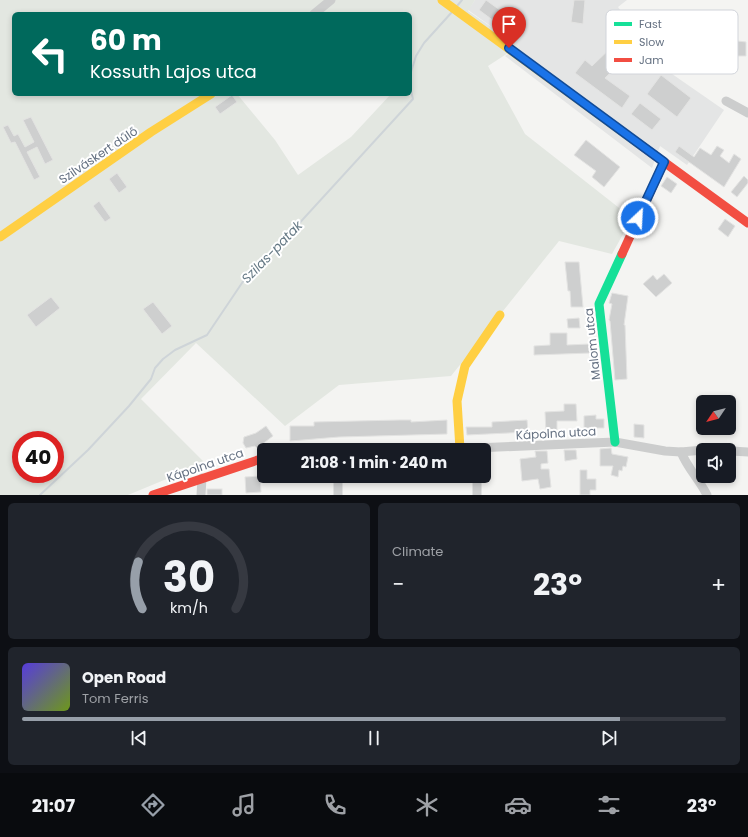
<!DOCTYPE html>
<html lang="en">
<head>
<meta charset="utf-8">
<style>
	:root { --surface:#171b24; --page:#20242c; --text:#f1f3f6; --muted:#9ea1a6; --line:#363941; --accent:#979fa9 }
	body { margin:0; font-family:Poppins,sans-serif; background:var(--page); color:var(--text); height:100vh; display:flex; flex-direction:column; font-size:15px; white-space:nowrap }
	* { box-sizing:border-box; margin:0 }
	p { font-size:13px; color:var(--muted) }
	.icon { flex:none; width:22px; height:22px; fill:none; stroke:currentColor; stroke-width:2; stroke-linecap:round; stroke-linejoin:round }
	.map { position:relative; height:495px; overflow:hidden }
	.sheet { display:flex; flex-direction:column; gap:8px; padding:8px; background:#0d0f14; flex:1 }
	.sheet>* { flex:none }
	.banner { position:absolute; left:12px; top:12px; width:400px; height:84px; border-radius:6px; box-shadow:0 2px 6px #0003; background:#00695c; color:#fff; overflow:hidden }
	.needle { width:26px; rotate:235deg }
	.buttons { position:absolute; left:696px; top:395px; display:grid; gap:8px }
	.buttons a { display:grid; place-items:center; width:40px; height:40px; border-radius:6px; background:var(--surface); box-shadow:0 2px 6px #0003; font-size:20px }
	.speed { position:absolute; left:12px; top:431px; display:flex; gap:8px; font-size:20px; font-weight:700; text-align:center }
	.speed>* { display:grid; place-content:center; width:52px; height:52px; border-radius:50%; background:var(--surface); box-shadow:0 2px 6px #0003; line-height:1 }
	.speed .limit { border:6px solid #d22; background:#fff; color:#111 }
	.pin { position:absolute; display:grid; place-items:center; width:34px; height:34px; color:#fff; margin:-41px -17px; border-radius:50% 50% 50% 0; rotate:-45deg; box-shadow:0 0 4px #0007 }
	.pin .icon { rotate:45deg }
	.me { position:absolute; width:44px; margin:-22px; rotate:25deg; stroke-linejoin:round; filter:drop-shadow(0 0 3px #0008) }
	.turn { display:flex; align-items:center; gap:14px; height:84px; padding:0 12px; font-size:18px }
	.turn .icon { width:52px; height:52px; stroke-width:2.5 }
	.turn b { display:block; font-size:28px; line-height:34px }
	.big { font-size:30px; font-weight:700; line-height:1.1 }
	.sheet .tile { flex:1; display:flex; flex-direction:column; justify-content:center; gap:6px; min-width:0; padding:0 14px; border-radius:6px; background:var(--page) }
	.sheet .dial { align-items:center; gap:0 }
	.dial svg { height:104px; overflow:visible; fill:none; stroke:var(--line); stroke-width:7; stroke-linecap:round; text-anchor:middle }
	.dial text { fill:var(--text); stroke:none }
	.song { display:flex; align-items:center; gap:12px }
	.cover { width:48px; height:48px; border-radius:6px; background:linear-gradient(135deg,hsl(250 70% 55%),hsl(80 70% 35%)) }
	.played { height:4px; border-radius:2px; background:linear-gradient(90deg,var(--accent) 85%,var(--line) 85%) }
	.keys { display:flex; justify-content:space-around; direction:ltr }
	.heat { display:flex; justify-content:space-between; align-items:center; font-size:22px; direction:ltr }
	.sheet .tiles { flex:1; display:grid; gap:8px; grid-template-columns:1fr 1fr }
	.tile:last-child { grid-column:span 2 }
	.trip { position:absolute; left:257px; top:443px; width:234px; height:40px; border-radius:6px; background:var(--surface); box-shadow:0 2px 6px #0003; font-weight:700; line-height:40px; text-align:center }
	.tabs { display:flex; height:64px; justify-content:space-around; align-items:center; background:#090b0e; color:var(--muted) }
	.tabs .icon { width:28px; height:28px }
	.tabs .current { color:var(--accent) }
	.tabs b { font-size:18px; color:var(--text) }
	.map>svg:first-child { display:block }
</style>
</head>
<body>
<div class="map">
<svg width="748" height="495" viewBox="0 0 748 495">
	<rect width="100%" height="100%" fill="#f4f4f2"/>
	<path fill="#e4e5e5" d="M 475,0 L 627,0 L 618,7 L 662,67 L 724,110 L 687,165 L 660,146 L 652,168 L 505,56 L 519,46 L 468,10 Z"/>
	<path fill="#e3e7e1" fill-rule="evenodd" d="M 0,0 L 475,0 L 468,11 L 519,46 L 488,66 L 525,134 L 632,218 L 612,254 L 559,241 L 451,376 L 339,385 L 285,426 L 196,343 L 141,399 L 205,463 L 128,495 L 0,495 ZM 14,14 L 410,14 L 410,94 L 391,94 L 351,137 L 298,175 L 275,140 L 237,94 L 14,94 ZM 21,440 L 55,440 L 55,474 L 21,474 Z"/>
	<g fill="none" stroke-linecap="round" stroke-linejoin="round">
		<g stroke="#ced4d8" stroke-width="2">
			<path d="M 457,6 L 462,0"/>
			<path d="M 410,75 L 416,56 L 424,43 L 452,12"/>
			<path d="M 40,495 L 88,450 L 129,406 L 151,379 L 155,368 L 163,359 L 175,350 L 207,335 L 244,280 L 262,264 L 413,99 L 410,87"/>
		</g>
	</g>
	<g fill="#cecfcf" stroke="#e3e3e2">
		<path d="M 486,0 L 522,26 L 514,36 L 479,10 Z"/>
		<path d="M 574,0 L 585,0 L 583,24 L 571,22 Z"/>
		<path d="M 729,38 L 729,40 L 746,42 L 746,56 L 737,56 L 737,61 L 711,64 L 690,65 L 690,59 L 680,59 L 680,45 L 687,45 L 687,42 L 696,42 L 696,39 Z"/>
		<path d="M 619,40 L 631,53 L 605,78 L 630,96 L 622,108 L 575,73 L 585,60 L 592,66 Z"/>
		<path d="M 661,75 L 691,98 L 677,117 L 647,94 Z"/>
		<path d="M 232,95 L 237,102 L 220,114 L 215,107 Z"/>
		<path d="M 640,103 L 661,119 L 652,130 L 631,114 Z"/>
		<path d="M 31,117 L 53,160 L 45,164 L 37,147 L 27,152 L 40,177 L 34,180 L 15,142 L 11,143 L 3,127 L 8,125 L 14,136 L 18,134 L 25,147 L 34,142 L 23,120 Z"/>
		<path d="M 586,140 L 620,167 L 604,187 L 592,177 L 596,171 L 574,155 Z"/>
		<path d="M 679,146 L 694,157 L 700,148 L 711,155 L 717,146 L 724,150 L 720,156 L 729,163 L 734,154 L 741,159 L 724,187 L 675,152 Z"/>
		<path d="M 117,173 L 127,187 L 119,193 L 109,179 Z"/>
		<path d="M 744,176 L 748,180 L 748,183 L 737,197 L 731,192 Z"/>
		<path d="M 667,177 L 677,184 L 671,193 L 661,186 Z"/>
		<path d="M 99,201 L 111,218 L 105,222 L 93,206 Z"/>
		<path d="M 725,219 L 735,226 L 728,237 L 718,229 Z"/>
		<path d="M 565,262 L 579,262 L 583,307 L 571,307 L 570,291 L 568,291 Z"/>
		<path d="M 664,274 L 672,283 L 656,297 L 643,284 L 653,275 L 657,280 Z"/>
		<path d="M 612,293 L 628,296 L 624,325 L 625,325 L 627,379 L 615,380 L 610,321 L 609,320 L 612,304 L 609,303 Z"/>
		<path d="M 51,297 L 60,308 L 36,327 L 27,315 Z"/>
		<path d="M 153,302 L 172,326 L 162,334 L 143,309 Z"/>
		<path d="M 579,318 L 580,328 L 568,328 L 567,319 Z"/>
		<path d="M 550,333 L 567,333 L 567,345 L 590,344 L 590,353 L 534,355 L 534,346 L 550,345 Z"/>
		<path d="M 564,404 L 576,404 L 577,421 L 557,421 L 557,432 L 546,433 L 545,412 L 564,411 Z"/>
		<path d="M 596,415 L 596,419 L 604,419 L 604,428 L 584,428 L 584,416 Z"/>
		<path d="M 400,420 L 411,420 L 411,422 L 447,420 L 447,434 L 339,437 L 290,441 L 290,426 L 314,426 L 314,422 Z"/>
		<path d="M 527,420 L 528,432 L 467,435 L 466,427 L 492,427 L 492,422 Z"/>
		<path d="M 634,424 L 644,425 L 644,438 L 634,437 Z"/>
		<path d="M 266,426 L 273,436 L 261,445 L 260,451 L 255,446 L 246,448 L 243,443 L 244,437 L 256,433 Z"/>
		<path d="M 611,448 L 612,454 L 628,457 L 626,467 L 623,466 L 622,471 L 619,470 L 618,477 L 611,475 L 613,466 L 600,466 L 600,449 Z"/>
		<path d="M 564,450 L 576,450 L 577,459 L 565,461 Z"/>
		<path d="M 535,451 L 547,451 L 548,463 L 541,464 L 541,469 L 549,469 L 551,487 L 540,489 L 538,479 L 522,481 L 520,459 L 536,457 Z"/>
		<path d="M 580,470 L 587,470 L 587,479 L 596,479 L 596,490 L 590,490 L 590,495 L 580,495 Z"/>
		<path d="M 260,476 L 261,492 L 246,493 L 245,477 Z"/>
		<rect x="207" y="489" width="15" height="6"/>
	</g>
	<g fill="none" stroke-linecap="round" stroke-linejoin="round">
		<g stroke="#cccdcd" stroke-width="9">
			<path d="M 314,14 L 331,0"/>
			<path d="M 726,101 L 748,113"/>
			<path d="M 430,450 L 615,442 L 665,451 L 681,452 L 703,450"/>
			<path d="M 715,450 L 748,452"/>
			<path d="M 681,452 C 688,469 699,479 707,495"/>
			<path d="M 338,476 L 338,495"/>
			<path d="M 201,495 L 202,478"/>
			<path d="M 477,495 L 477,476"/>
		</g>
		<path stroke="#16e098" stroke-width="9" d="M 615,442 L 599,304 L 622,254"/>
		<g stroke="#ffcf43" stroke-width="9">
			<path d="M 442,0 L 642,146"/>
			<path d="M 0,237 L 151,132 L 211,94"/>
			<path d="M 460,449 L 457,401 L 465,366 L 500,315"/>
		</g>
		<g stroke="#f24e42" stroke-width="9">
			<path d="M 642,146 L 748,223"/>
			<path d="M 622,254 L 664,162"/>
			<path d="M 153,495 L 264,458"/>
		</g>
	</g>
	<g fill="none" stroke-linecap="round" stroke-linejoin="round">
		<g stroke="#114b97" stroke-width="10">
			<path id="route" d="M 509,48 L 664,162 L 638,218"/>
		</g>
		<use href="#route" stroke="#1a73e8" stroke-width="7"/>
	</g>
	<g text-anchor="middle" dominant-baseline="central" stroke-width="4" stroke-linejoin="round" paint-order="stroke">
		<g font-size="12" fill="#657182" stroke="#fff">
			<text transform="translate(98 155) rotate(-34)">Szilváskert dűlő</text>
			<text transform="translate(592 344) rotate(-96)">Malom utca</text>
			<text transform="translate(556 433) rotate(-3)">Kápolna utca</text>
			<text transform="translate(205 465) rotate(-19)">Kápolna utca</text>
		</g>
		<g font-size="13" font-style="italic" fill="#657985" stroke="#fff">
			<text transform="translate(272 252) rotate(-46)">Szilas-patak</text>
		</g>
	</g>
	<rect x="606" y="10" width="132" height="64" rx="6" fill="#fff" stroke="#d1d4da" stroke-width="1"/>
	<rect x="614" y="22" width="18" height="4" fill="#16e098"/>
	<rect x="614" y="40" width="18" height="4" fill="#ffcf43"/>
	<rect x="614" y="58" width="18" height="4" fill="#f24e42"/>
	<g font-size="11" fill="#657182">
		<text x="639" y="28">Fast</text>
		<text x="639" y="46">Slow</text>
		<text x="639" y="64">Jam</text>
	</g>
</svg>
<div class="buttons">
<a><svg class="needle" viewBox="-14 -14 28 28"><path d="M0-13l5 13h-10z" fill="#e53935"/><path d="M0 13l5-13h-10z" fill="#9ea1a6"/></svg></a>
<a><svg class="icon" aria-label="sound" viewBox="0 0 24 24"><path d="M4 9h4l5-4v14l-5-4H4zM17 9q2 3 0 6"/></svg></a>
</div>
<div class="speed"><div class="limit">40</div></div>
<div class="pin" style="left:509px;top:48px;background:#d93025"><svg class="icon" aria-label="arrive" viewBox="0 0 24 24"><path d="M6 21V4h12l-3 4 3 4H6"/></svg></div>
<svg class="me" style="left:638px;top:218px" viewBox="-20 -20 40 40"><circle r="17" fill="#1a73e8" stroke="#fff" stroke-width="3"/><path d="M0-11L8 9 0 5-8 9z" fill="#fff"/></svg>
<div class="trip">21:08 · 1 min · 240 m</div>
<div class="banner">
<div class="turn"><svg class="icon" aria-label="left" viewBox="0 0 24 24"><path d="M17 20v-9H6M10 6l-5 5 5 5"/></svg><div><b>60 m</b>Kossuth Lajos utca</div></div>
</div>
</div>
<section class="sheet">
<div class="tiles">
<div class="tile dial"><svg viewBox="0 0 100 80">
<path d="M14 69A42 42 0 1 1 86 69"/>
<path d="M14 69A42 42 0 0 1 11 33" stroke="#979fa9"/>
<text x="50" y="56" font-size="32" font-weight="700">30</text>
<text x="50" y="72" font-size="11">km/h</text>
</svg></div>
<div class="tile"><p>Climate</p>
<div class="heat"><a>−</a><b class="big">23°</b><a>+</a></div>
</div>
<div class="tile">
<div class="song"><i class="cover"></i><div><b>Open Road</b><p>Tom Ferris</p></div></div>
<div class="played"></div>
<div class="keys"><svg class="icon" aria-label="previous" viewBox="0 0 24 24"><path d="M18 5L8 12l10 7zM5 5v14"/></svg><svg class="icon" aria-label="pause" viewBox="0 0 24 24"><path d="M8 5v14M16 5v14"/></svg><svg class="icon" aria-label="next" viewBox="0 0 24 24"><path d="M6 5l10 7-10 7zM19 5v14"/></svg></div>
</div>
</div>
</section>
<nav class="tabs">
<b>21:07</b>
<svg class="icon current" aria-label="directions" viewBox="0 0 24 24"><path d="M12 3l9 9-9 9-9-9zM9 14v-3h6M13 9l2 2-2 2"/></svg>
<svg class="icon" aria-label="music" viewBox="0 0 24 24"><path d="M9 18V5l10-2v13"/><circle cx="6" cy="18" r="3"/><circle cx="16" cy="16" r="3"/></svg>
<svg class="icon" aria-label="phone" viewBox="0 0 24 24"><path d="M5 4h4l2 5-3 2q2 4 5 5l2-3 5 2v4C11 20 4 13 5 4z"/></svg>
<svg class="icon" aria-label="climate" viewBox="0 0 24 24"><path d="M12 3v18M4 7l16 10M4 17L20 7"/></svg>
<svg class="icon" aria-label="car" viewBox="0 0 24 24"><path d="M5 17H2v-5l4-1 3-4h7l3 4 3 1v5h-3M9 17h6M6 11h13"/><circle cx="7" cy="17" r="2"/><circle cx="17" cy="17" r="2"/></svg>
<svg class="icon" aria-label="filters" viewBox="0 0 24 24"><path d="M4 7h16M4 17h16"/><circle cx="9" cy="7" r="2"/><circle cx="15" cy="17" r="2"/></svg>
<b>23°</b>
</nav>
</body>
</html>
